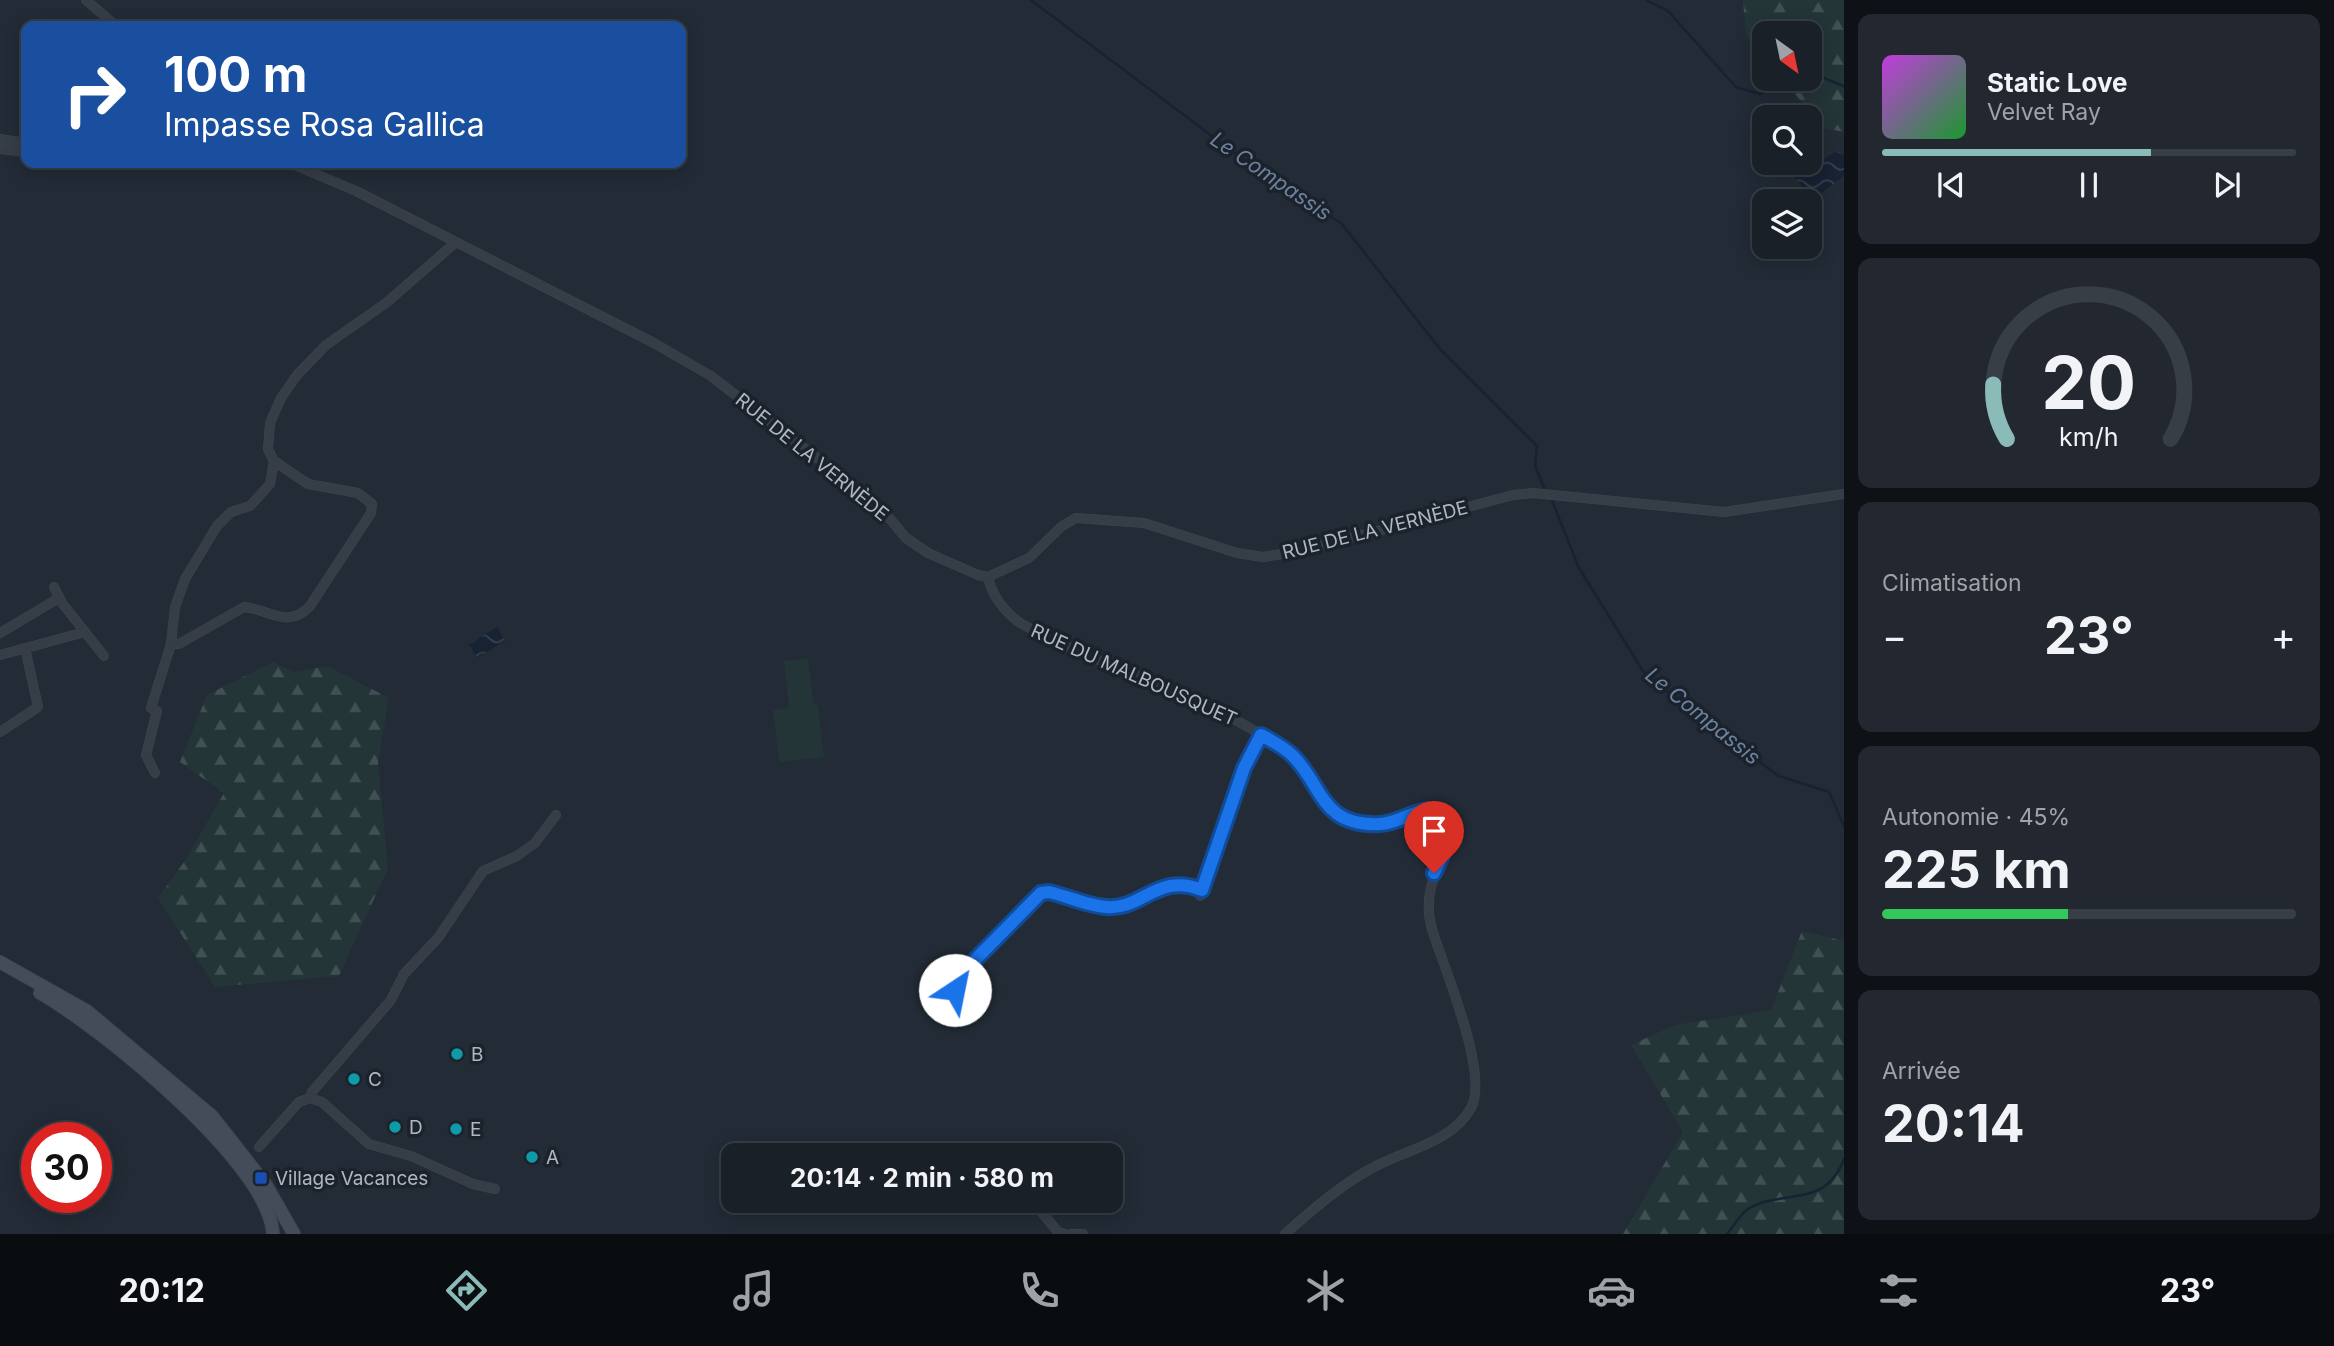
<!DOCTYPE html>
<html lang="fr">
<head>
<meta charset="utf-8">
<style>
	:root { --surface:#1a2028; --page:#232830; --text:#f1f3f6; --muted:#9fa3a8; --line:#383e45; --accent:#8bbbb9 }
	body { margin:0; font-family:Inter,sans-serif; background:var(--page); color:var(--text); height:100vh; display:flex; flex-direction:column; font-size:26px; white-space:nowrap }
	* { box-sizing:border-box; margin:0 }
	p { font-size:23px; color:var(--muted) }
	.icon { flex:none; width:38px; height:38px; fill:none; stroke:currentColor; stroke-width:2; stroke-linecap:round; stroke-linejoin:round }
	.map { position:relative; flex:1; overflow:hidden }
	.panel { display:flex; flex-direction:column; gap:14px; padding:14px; background:#0e1216; width:490px }
	.panel>* { flex:none }
	.hud { position:absolute; left:21px; top:21px; width:665px; height:147px; border-radius:14px; box-shadow:0 4px 18px #0003,0 0 0 2px var(--line); background:#1a4fa0; color:#fff; overflow:hidden }
	.needle { width:46px; rotate:147deg }
	.fabs { position:absolute; left:1752px; top:21px; display:grid; gap:14px }
	.fabs a { display:grid; place-items:center; width:70px; height:70px; border-radius:14px; background:var(--surface); box-shadow:0 4px 18px #0003,0 0 0 2px var(--line); font-size:35px }
	.speed { position:absolute; left:21px; top:1122px; display:flex; gap:14px; font-size:35px; font-weight:700; text-align:center }
	.speed>* { display:grid; place-content:center; width:91px; height:91px; border-radius:50%; background:var(--surface); box-shadow:0 4px 18px #0003,0 0 0 2px var(--line); line-height:1 }
	.speed .limit { border:10px solid #d22; background:#fff; color:#111 }
	.pin { position:absolute; display:grid; place-items:center; width:60px; height:60px; color:#fff; margin:-72px -30px; border-radius:50% 50% 50% 0; rotate:-45deg; box-shadow:0 0 7px #0007 }
	.pin .icon { rotate:45deg }
	.me { position:absolute; width:77px; margin:-38px; rotate:34deg; stroke-linejoin:round; filter:drop-shadow(0 0 5px #0008) }
	.turn { display:flex; align-items:center; gap:24px; height:147px; padding:0 28px; font-size:32px }
	.turn .icon { width:91px; height:91px; stroke-width:2.5 }
	.turn b { display:block; font-size:49px; line-height:60px }
	.big { font-size:52px; font-weight:700; line-height:1.1 }
	.panel .tile { flex:1; display:flex; flex-direction:column; justify-content:center; gap:10px; min-width:0; padding:0 24px; border-radius:14px; background:var(--page) }
	.panel .dial { align-items:center; gap:0 }
	.dial svg { height:182px; overflow:visible; fill:none; stroke:var(--line); stroke-width:7; stroke-linecap:round; text-anchor:middle }
	.dial text { fill:var(--text); stroke:none }
	.song { display:flex; align-items:center; gap:21px }
	.cover { width:84px; height:84px; border-radius:10px; background:linear-gradient(135deg,hsl(290 70% 55%),hsl(130 70% 35%)) }
	.played { height:7px; border-radius:4px; background:linear-gradient(90deg,var(--accent) 65%,var(--line) 65%) }
	.keys { display:flex; justify-content:space-around; direction:ltr }
	.heat { display:flex; justify-content:space-between; align-items:center; font-size:38px; direction:ltr }
	.charge { height:10px; border-radius:5px; background:linear-gradient(90deg,#34c759 45%,var(--line) 0) }
	.trip { position:absolute; left:721px; top:1143px; width:402px; height:70px; border-radius:14px; background:var(--surface); box-shadow:0 4px 18px #0003,0 0 0 2px var(--line); font-weight:700; line-height:70px; text-align:center }
	.tab-bar { display:flex; height:112px; justify-content:space-around; align-items:center; background:#0a0d10; color:var(--muted) }
	.tab-bar .icon { width:49px; height:49px }
	.tab-bar .on { color:var(--accent) }
	.tab-bar b { font-size:32px; color:var(--text) }
	main { display:flex; flex:1; min-height:0 }
	.map>svg:first-child { display:block }
</style>
</head>
<body>
<main>
<div class="map">
<svg width="1844" height="1234" viewBox="0 0 1844 1234">
	<defs>
		<pattern id="forest-firs" width="22" height="20" patternUnits="userSpaceOnUse" patternTransform="scale(1.75)"><rect width="22" height="20" fill="#243537"/><path d="M5 1l3.5 6h-7zM16 11l3.5 6h-7z" fill="#415052"/></pattern>
		<pattern id="water-waves" width="16" height="10" patternUnits="userSpaceOnUse" patternTransform="scale(1.75)"><rect width="16" height="10" fill="#172232"/><path d="M0 5q4-4 8 0t8 0" fill="none" stroke="#36404e"/></pattern>
	</defs>
	<rect width="100%" height="100%" fill="#222b36"/>
	<path fill="#243537" d="M 808,658 L 814,705 L 818,705 L 824,757 L 779,762 L 773,710 L 789,707 L 784,661 Z"/>
	<g fill="url(#forest-firs)">
		<path d="M 1743,0 L 1844,0 L 1844,132 L 1824,128 L 1782,79 L 1810,79 L 1810,33 L 1764,33 L 1764,57 L 1746,36 Z"/>
		<path d="M 273,662 L 293,672 L 327,666 L 389,698 L 378,763 L 388,868 L 339,976 L 215,987 L 158,898 L 184,862 L 224,793 L 180,762 L 207,695 Z"/>
		<path d="M 1802,931 L 1844,941 L 1844,1234 L 1623,1234 L 1683,1132 L 1631,1045 L 1675,1025 L 1771,1010 Z"/>
	</g>
	<g fill="url(#water-waves)">
		<path d="M 1836,151 L 1844,155 L 1844,176 L 1813,200 L 1783,163 L 1810,163 L 1810,154 L 1817,164 Z"/>
		<path d="M 497,627 L 505,641 L 477,658 L 469,644 Z"/>
	</g>
	<g fill="none" stroke-linecap="round" stroke-linejoin="round">
		<g stroke="#172232" stroke-width="2.5">
			<path d="M 1031,0 L 1273,182 L 1341,223 L 1440,349 L 1537,446 L 1535,465 L 1544,488"/>
			<path d="M 1646,0 L 1668,11 L 1736,87 L 1760,94 L 1806,79"/>
			<path d="M 1810,78 L 1816,75 L 1844,86"/>
			<path d="M 1551,498 L 1579,568 L 1643,671 L 1696,716 L 1779,776 L 1829,792 L 1844,826"/>
			<path d="M 1727,1234 C 1733,1227 1740,1214 1748,1209 C 1783,1188 1825,1210 1844,1159"/>
		</g>
		<g stroke="#3f4650" stroke-width="10">
			<g id="street">
				<path d="M 86,0 L 116,26"/>
				<path d="M 0,139 L 26,143"/>
				<path d="M 0,149 L 26,152"/>
				<path d="M 290,163 L 356,191 L 654,343 L 711,376 L 880,507 L 906,538 L 928,553 L 978,575 L 988,577 L 1029,558 L 1062,526 L 1076,518 L 1144,523 L 1237,553 L 1263,557 L 1302,551 L 1513,495 L 1533,493 L 1724,512 L 1844,494"/>
				<path d="M 274,461 L 270,484 L 250,506 L 231,512 L 217,526 L 185,579 L 175,607 L 171,644 L 179,644 L 244,607 C 269,609 287,630 310,606 L 371,513 L 372,504 L 358,493 L 308,484 L 274,461 L 268,449 L 270,423 L 281,398 L 297,375 L 326,345 L 386,303 L 455,243"/>
				<path d="M 988,577 C 992,596 1004,611 1020,623 C 1097,666 1184,688 1260,734 C 1272,741 1285,748 1295,758 C 1313,779 1318,804 1345,817 C 1384,837 1426,797 1446,818 C 1461,835 1435,869 1431,887 C 1428,900 1428,916 1432,929 C 1443,966 1490,1074 1471,1108 C 1453,1141 1409,1149 1378,1165 C 1344,1182 1313,1209 1285,1234"/>
				<path d="M 54,587 L 62,603 L 104,656"/>
				<path d="M 0,633 L 59,598"/>
				<path d="M 0,655 L 85,632"/>
				<path d="M 0,732 L 38,707 L 25,648"/>
				<path d="M 155,773 L 146,755 L 157,711 L 151,708 L 171,644"/>
				<path d="M 1200,896 L 1244,768 L 1261,735"/>
				<path d="M 967,972 L 977,978 L 979,989 L 973,996 L 964,998 L 955,990 L 956,978 L 967,972 L 974,961 L 1041,893 L 1049,892 C 1067,896 1088,906 1108,907 C 1143,910 1158,872 1202,890"/>
				<path d="M 310,1098 L 312,1092 L 391,1000 L 404,974 L 438,938 L 483,871 L 517,856 L 535,843 L 556,815"/>
				<path d="M 259,1147 L 299,1102 L 310,1098 L 322,1102 L 369,1144 L 411,1156 L 473,1184 L 495,1189"/>
				<path d="M 1034,1203 L 1058,1232 L 1065,1234"/>
				<path d="M 1071,1234 L 1083,1234"/>
			</g>
		</g>
		<g stroke="#3f4650" stroke-width="14">
			<g id="secondary">
				<path d="M 0,962 L 87,1011 L 212,1116 L 266,1185 L 294,1234"/>
				<path d="M 40,993 C 100,1027 269,1163 273,1234"/>
			</g>
		</g>
		<use href="#street" stroke="#363d46" stroke-width="9"/>
		<use href="#secondary" stroke="#444c59" stroke-width="12"/>
	</g>
	<g fill="none" stroke-linecap="round" stroke-linejoin="round">
		<g stroke="#114b97" stroke-width="18">
			<path id="route" d="M 955,990 L 956,978 L 967,972 L 974,961 L 1041,893 L 1049,892 C 1067,896 1088,906 1107,907 C 1142,910 1158,872 1202,890 L 1244,768 L 1261,735 C 1272,741 1284,747 1293,756 C 1323,786 1321,827 1380,824 C 1397,823 1410,813 1426,810 L 1446,818 L 1451,836 L 1434,873"/>
		</g>
		<use href="#route" stroke="#1a73e8" stroke-width="12"/>
	</g>
	<g fill="#0f9aa8" stroke="#1b222b" stroke-width="2.5">
		<circle cx="457" cy="1054" r="7"/>
		<circle cx="354" cy="1079" r="7"/>
		<circle cx="395" cy="1127" r="7"/>
		<circle cx="456" cy="1129" r="7"/>
		<circle cx="532" cy="1157" r="7"/>
	</g>
	<rect fill="#1a4fb4" stroke="#1b222b" stroke-width="2.5" x="254" y="1171" width="14" height="14" rx="3.5"/>
	<g text-anchor="middle" dominant-baseline="central" stroke-width="7" stroke-linejoin="round" paint-order="stroke">
		<g font-size="19" fill="#b0b7c3" stroke="#1b222b">
			<text transform="translate(812 457) rotate(39)">RUE DE LA VERNÈDE</text>
			<text transform="translate(1375 530) rotate(-14)">RUE DE LA VERNÈDE</text>
			<text transform="translate(1134 675) rotate(24)">RUE DU MALBOUSQUET</text>
		</g>
		<g font-size="19" fill="#b0b7c3" stroke="#1b222b" text-anchor="start">
			<text x="471" y="1054">B</text>
			<text x="368" y="1079">C</text>
			<text x="409" y="1127">D</text>
			<text x="470" y="1129">E</text>
			<text x="546" y="1157">A</text>
			<text x="275" y="1178">Village Vacances</text>
		</g>
		<g font-size="21" font-style="italic" fill="#6c829f" stroke="#1b222b">
			<text transform="translate(1271 176) rotate(34)">Le Compassis</text>
			<text transform="translate(1703 716) rotate(39)">Le Compassis</text>
		</g>
	</g>
</svg>
<div class="fabs">
<a><svg class="needle" viewBox="-14 -14 28 28"><path d="M0-13l5 13h-10z" fill="#e53935"/><path d="M0 13l5-13h-10z" fill="#9fa3a8"/></svg></a>
<a><svg class="icon" aria-label="search" viewBox="0 0 24 24"><circle cx="10" cy="10" r="6"/><path d="M15 15l6 6"/></svg></a>
<a><svg class="icon" aria-label="layers" viewBox="0 0 24 24"><path d="M12 4l9 5-9 5-9-5zM3 14l9 5 9-5"/></svg></a>
</div>
<div class="speed"><div class="limit">30</div></div>
<div class="pin" style="left:1434px;top:873px;background:#d93025"><svg class="icon" aria-label="arrive" viewBox="0 0 24 24"><path d="M6 21V4h12l-3 4 3 4H6"/></svg></div>
<svg class="me" style="left:955px;top:990px" viewBox="-20 -20 40 40"><circle r="19" fill="#fff"/><path d="M0-13L10 11 0 6-10 11z" fill="#1a73e8"/></svg>
<div class="trip">20:14 · 2 min · 580 m</div>
<div class="hud">
<div class="turn"><svg class="icon" aria-label="right" viewBox="0 0 24 24"><path d="M7 20v-9h11M14 6l5 5-5 5"/></svg><div><b>100 m</b>Impasse Rosa Gallica</div></div>
</div>
</div>
<section class="panel">
<div class="tile">
<div class="song"><i class="cover"></i><div><b>Static Love</b><p>Velvet Ray</p></div></div>
<div class="played"></div>
<div class="keys"><svg class="icon" aria-label="previous" viewBox="0 0 24 24"><path d="M18 5L8 12l10 7zM5 5v14"/></svg><svg class="icon" aria-label="pause" viewBox="0 0 24 24"><path d="M8 5v14M16 5v14"/></svg><svg class="icon" aria-label="next" viewBox="0 0 24 24"><path d="M6 5l10 7-10 7zM19 5v14"/></svg></div>
</div>
<div class="tile dial"><svg viewBox="0 0 100 80">
<path d="M14 69A42 42 0 1 1 86 69"/>
<path d="M14 69A42 42 0 0 1 8 45" stroke="#8bbbb9"/>
<text x="50" y="56" font-size="32" font-weight="700">20</text>
<text x="50" y="72" font-size="11">km/h</text>
</svg></div>
<div class="tile"><p>Climatisation</p>
<div class="heat"><a>−</a><b class="big">23°</b><a>+</a></div>
</div>
<div class="tile"><p>Autonomie · 45%</p><b class="big">225 km</b><div class="charge"></div></div>
<div class="tile"><p>Arrivée</p><b class="big">20:14</b></div>
</section>
</main>
<nav class="tab-bar">
<b>20:12</b>
<svg class="icon on" aria-label="directions" viewBox="0 0 24 24"><path d="M12 3l9 9-9 9-9-9zM9 14v-3h6M13 9l2 2-2 2"/></svg>
<svg class="icon" aria-label="music" viewBox="0 0 24 24"><path d="M9 18V5l10-2v13"/><circle cx="6" cy="18" r="3"/><circle cx="16" cy="16" r="3"/></svg>
<svg class="icon" aria-label="phone" viewBox="0 0 24 24"><path d="M5 4h4l2 5-3 2q2 4 5 5l2-3 5 2v4C11 20 4 13 5 4z"/></svg>
<svg class="icon" aria-label="climate" viewBox="0 0 24 24"><path d="M12 3v18M4 7l16 10M4 17L20 7"/></svg>
<svg class="icon" aria-label="car" viewBox="0 0 24 24"><path d="M5 17H2v-5l4-1 3-4h7l3 4 3 1v5h-3M9 17h6M6 11h13"/><circle cx="7" cy="17" r="2"/><circle cx="17" cy="17" r="2"/></svg>
<svg class="icon" aria-label="filters" viewBox="0 0 24 24"><path d="M4 7h16M4 17h16"/><circle cx="9" cy="7" r="2"/><circle cx="15" cy="17" r="2"/></svg>
<b>23°</b>
</nav>
</body>
</html>
